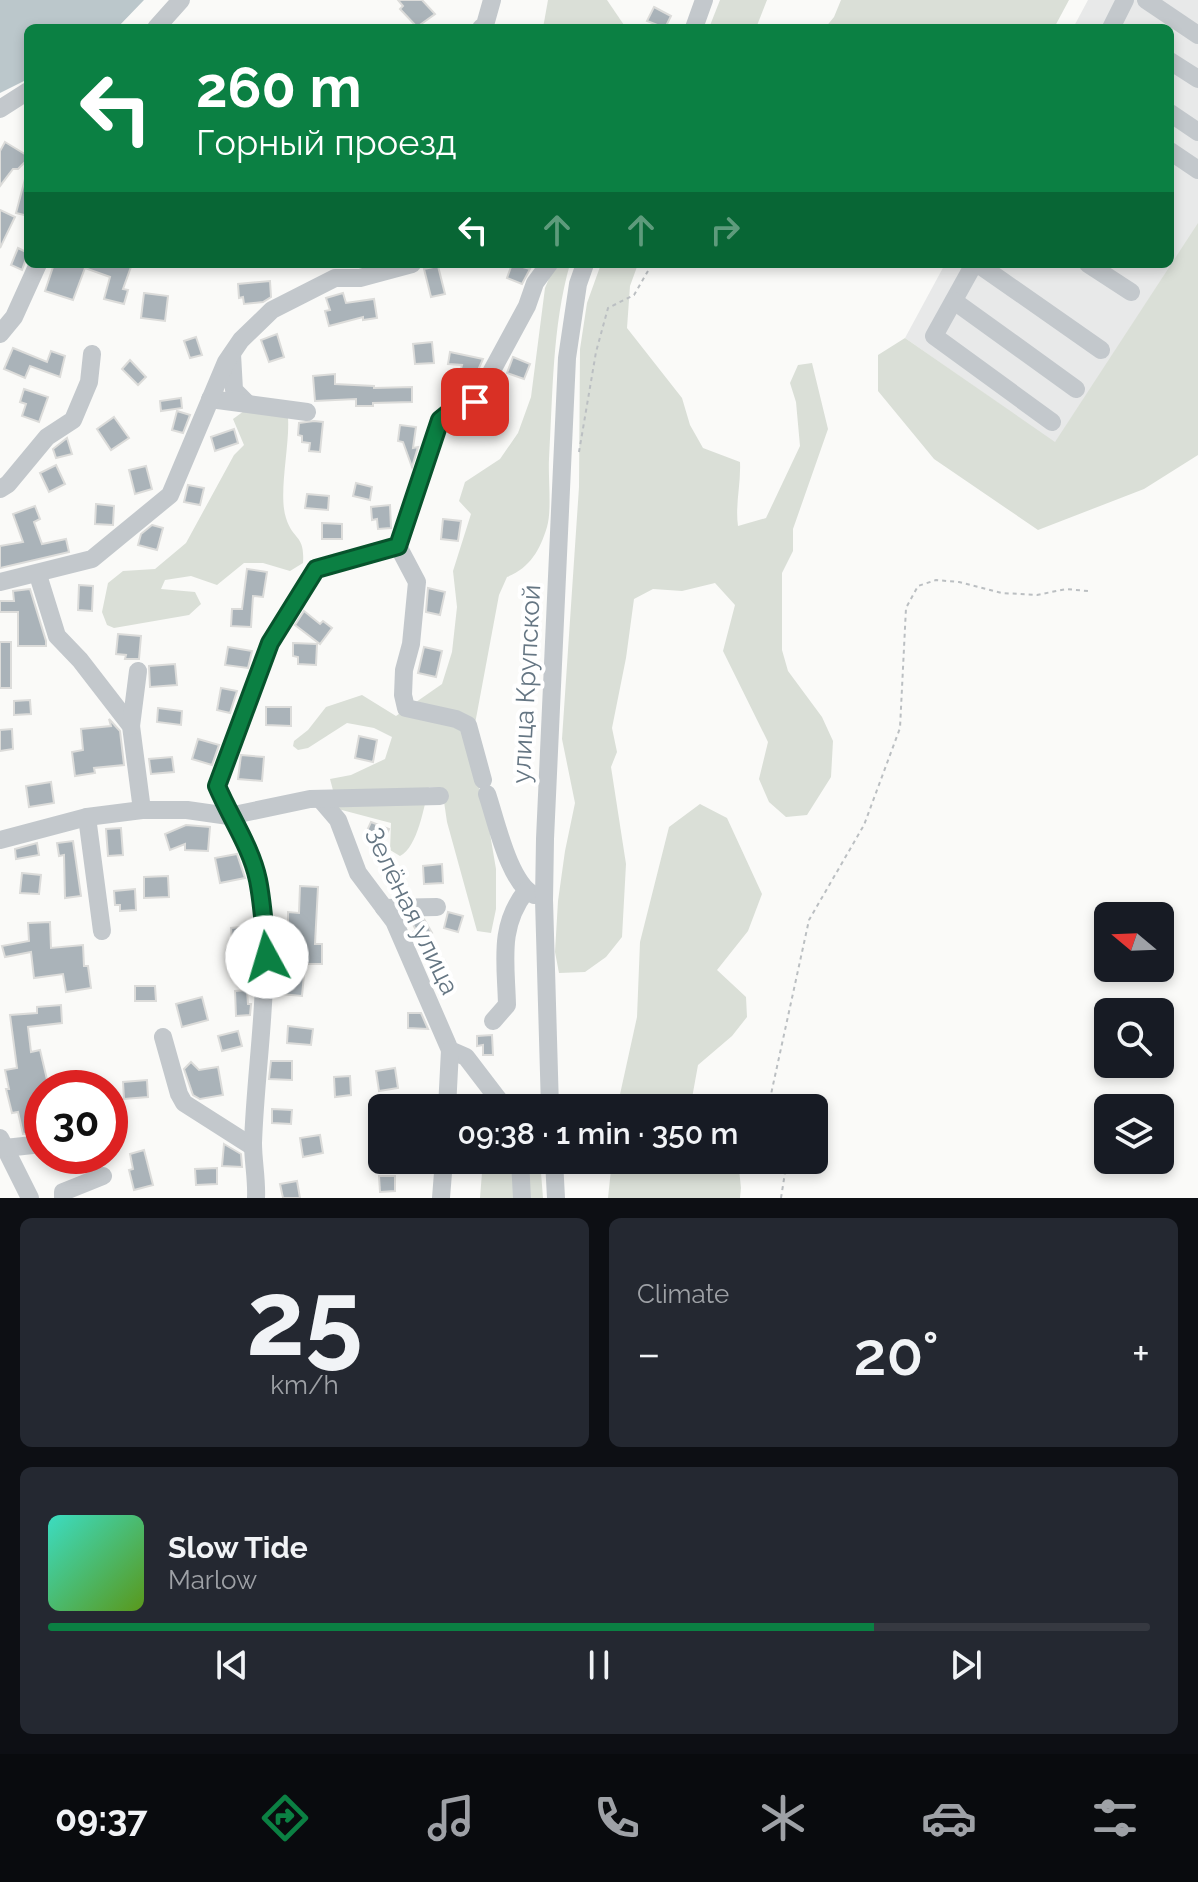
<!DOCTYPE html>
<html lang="en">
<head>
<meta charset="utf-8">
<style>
	:root { --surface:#171b24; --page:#242831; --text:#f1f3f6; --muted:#9ea1a6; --line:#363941; --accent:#0b8043 }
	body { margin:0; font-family:Raleway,sans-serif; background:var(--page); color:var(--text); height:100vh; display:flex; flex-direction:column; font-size:30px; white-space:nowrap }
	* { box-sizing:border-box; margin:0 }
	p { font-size:26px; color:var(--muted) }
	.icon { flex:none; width:44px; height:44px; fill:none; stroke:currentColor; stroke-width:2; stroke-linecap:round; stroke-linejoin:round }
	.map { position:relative; height:1198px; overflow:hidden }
	.side { display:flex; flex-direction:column; gap:20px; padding:20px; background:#0d0f14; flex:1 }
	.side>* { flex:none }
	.banner { position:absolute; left:24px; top:24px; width:1150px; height:244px; border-radius:12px; box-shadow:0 4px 12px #0003; background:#0b8043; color:#fff; overflow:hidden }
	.needle { width:52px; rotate:289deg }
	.controls { position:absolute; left:1094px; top:902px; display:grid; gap:16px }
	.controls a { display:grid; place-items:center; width:80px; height:80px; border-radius:12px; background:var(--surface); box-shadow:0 4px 12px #0003; font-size:40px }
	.speed { position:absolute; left:24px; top:1070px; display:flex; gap:16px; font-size:40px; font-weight:700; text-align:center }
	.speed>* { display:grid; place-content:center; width:104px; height:104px; border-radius:50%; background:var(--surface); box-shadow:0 4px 12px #0003; line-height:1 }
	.speed .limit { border:12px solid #d22; background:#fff; color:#111 }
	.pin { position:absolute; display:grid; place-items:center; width:68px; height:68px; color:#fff; margin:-34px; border-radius:16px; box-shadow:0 4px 12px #0006 }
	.me { position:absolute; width:88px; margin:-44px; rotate:354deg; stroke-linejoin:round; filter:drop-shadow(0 0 6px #0008) }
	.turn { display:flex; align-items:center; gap:28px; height:168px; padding:0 40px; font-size:36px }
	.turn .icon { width:104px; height:104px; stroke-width:2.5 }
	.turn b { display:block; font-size:56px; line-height:68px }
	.lanes { display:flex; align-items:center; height:76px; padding:0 40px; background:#0003; justify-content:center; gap:40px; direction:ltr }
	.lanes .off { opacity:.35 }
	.big { font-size:60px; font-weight:600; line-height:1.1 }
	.side .card { flex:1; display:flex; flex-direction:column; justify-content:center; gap:12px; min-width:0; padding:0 28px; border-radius:12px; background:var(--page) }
	.side .dial { align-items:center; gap:0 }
	.dial b { font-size:104px; line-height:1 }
	.song { display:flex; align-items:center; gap:24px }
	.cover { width:96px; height:96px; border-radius:12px; background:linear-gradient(135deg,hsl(170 70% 55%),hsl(90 70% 35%)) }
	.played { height:8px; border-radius:4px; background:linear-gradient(90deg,var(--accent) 75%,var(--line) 75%) }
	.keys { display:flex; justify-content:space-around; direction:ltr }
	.heat { display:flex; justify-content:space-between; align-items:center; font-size:44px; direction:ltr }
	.side .tiles { flex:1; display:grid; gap:20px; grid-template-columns:1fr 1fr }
	.card:last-child { grid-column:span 2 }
	.trip { position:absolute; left:368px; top:1094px; width:460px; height:80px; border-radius:12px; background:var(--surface); box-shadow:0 4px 12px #0003; font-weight:600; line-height:80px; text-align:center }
	.tabs { display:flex; height:128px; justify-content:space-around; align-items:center; background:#090b0e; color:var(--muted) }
	.tabs .icon { width:56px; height:56px }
	.tabs .on { color:var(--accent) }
	.tabs b { font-size:36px; color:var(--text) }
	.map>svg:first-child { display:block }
</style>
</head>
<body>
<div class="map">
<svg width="1198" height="1198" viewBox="0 0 1198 1198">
	<rect width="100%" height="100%" fill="#fafaf8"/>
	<path fill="#e8e9e9" d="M 1088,0 L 1198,0 L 1198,224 L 1055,443 L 905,338 L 945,264 L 1170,264 L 1170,28 L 1073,28 Z"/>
	<g fill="#dadfd7">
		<path d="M 548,0 L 607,0 L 626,28 L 543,28 Z"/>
		<path d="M 720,0 L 767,0 L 756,28 L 709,28 Z"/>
		<path d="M 841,0 L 1069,0 L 1054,28 L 825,28 L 834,17 Z"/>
		<path d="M 1198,223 L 1198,455 L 1144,489 L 1038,530 L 934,459 L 878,391 L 878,355 L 905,338 L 1055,442 Z"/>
		<path d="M 555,264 L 570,264 C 552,327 553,394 549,459 C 548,478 552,510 547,527 C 540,550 530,568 507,577 L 499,595 L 469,756 L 486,810 L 496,869 L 496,909 L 491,933 L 477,931 L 447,822 L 442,788 L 429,787 C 424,806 418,847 400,856 L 390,850 L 391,823 L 338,809 L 330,779 L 351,775 L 385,759 L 392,737 L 374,728 L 347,723 L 308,748 L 298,750 L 293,746 L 294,741 L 308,730 L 326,707 L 362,695 L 396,716 L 442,684 L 452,652 L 457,607 L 453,571 L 471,514 L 459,501 L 465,482 L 500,459 L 518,433 L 531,397 L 545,288 Z"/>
		<path d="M 601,264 L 638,264 L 630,286 L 627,328 L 682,398 L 690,425 L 703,448 L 740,462 C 741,485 735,504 738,526 L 766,518 L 800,446 L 796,402 L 790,383 L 798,365 L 812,363 L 828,429 L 793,529 L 793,551 L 782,573 L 782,650 L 788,671 L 822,717 L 833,741 L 831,777 L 807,815 L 786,817 L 769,802 L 759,779 L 768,742 L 723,651 L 735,605 L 715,583 L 682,591 L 653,589 L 634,599 L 626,658 L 612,728 L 617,752 L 611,767 L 626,864 L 622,937 L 606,957 L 585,972 L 559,973 L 555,952 L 558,901 L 565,851 L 575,803 L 562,739 L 579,487 L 580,349 L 587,303 Z"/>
		<path d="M 244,411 L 288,418 C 290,445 278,494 286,518 C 293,541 305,534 303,563 L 290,571 L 263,563 L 244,563 L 217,585 L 191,576 L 165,580 L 161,589 L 195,592 L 201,604 L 189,615 L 114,628 L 107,625 L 102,612 L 108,583 L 123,571 L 155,569 L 186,543 L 234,455 L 244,445 L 233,419 Z"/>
		<path d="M 700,804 L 727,818 L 762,894 L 748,931 L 717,970 L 746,997 L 747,1017 L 732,1036 L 698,1065 L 692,1098 L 698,1108 L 617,1108 L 637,1017 L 640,942 L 669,827 Z"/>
		<path d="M 483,1160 L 540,1160 L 543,1198 L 480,1198 Z"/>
		<path d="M 612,1160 L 738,1160 L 741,1188 L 740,1198 L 608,1198 Z"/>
	</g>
	<path fill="#bbc7cb" d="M 0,0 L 144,0 L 117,28 L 28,28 L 28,79 L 0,93 Z"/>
	<g fill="#aab3b9" stroke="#dcdcda" stroke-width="2">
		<path d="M 398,0 L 422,0 L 435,14 L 417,27 L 400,9 L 403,6 Z"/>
		<path d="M 654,7 L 671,16 L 665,28 L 647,21 Z"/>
		<path d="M 5,142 L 28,156 L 28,159 L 18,169 L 13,169 L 0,186 L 0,151 Z"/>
		<path d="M 25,179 L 28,179 L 28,216 L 16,213 Z"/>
		<path d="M 0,210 L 15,217 L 0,248 Z"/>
		<path d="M 18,248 L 28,253 L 22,270 L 11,265 Z"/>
		<path d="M 54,264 L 132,264 L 123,289 L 128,290 L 124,304 L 104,299 L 110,277 L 85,268 L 73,300 L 45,291 Z"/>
		<path d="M 512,264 L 530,269 L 522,284 L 507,278 Z"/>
		<path d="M 438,266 L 445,294 L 431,297 L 424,269 Z"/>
		<path d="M 270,281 L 271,297 L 263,302 L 244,304 L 243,297 L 239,298 L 238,284 Z"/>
		<path d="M 144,293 L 168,296 L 165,321 L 141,318 Z"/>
		<path d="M 343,293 L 346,303 L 374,299 L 377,318 L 363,320 L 363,317 L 329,326 L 325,311 L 330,310 L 326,298 Z"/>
		<path d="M 277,334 L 284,357 L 269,362 L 261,340 Z"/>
		<path d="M 196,337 L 202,355 L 190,358 L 184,341 Z"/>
		<path d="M 432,342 L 434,363 L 415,364 L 413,344 Z"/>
		<path d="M 13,348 L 47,362 L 51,351 L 65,356 L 60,377 L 30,366 L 25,378 L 4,369 Z"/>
		<path d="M 450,352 L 483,359 L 475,377 L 460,372 L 462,365 L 448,364 Z"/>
		<path d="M 513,357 L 530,364 L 524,379 L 507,373 Z"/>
		<path d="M 130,360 L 146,377 L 138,385 L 122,369 Z"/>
		<path d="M 335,374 L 335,384 L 374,386 L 374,388 L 412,387 L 412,402 L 373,403 L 373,406 L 356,406 L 356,399 L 315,401 L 313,376 Z"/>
		<path d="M 24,389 L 48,397 L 39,422 L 22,416 L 26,404 L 20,402 Z"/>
		<path d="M 181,398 L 182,408 L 161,411 L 160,401 Z"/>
		<path d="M 177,411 L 190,415 L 183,433 L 172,430 Z"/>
		<path d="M 114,417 L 129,438 L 111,450 L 97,429 Z"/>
		<path d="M 314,421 L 323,422 L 320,452 L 309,451 L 310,443 L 302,442 L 302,436 L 298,435 L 299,423 Z"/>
		<path d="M 400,425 L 416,427 L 413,448 L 418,447 L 412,467 L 403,442 L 398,441 Z"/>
		<path d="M 234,429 L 238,443 L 215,451 L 211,437 Z"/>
		<path d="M 67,438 L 72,454 L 56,458 L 53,449 Z"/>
		<path d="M 56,465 L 65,484 L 49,492 L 40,473 Z"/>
		<path d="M 146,466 L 152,489 L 135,494 L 129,470 Z"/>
		<path d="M 356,483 L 372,487 L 370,500 L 353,496 Z"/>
		<path d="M 188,485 L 204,488 L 200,505 L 184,502 Z"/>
		<path d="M 307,494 L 329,496 L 328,510 L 305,508 Z"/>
		<path d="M 96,504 L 114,506 L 113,525 L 95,524 Z"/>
		<path d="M 390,505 L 391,528 L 378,529 L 377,519 L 372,520 L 371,507 Z"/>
		<path d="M 35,506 L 40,519 L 34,522 L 42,544 L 66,539 L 69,552 L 0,568 L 0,546 L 23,542 L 13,514 Z"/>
		<path d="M 443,519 L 461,521 L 458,541 L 441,539 Z"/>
		<path d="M 322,523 L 342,524 L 342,539 L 322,539 Z"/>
		<path d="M 152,525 L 163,528 L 157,550 L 138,545 L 141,534 Z"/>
		<path d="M 247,569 L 267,572 L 263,597 L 253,596 L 251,627 L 231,626 L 232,609 L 242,609 Z"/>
		<path d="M 79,585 L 93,586 L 92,611 L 78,610 Z"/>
		<path d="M 428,588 L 445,592 L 440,615 L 426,612 Z"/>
		<path d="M 30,589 L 46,641 L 46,646 L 18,646 L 18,612 L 0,612 L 0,601 L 14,601 L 13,591 Z"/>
		<path d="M 304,611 L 320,624 L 323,621 L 332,628 L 320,644 L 295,625 Z"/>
		<path d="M 118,634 L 141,636 L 139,659 L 125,659 L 126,655 L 116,654 Z"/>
		<rect x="0" y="642" width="11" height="46"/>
		<path d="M 293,643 L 317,644 L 316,665 L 298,664 L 298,657 L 293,656 Z"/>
		<path d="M 228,647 L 252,651 L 248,668 L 225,665 Z"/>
		<path d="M 424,647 L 442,651 L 436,677 L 418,673 Z"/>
		<path d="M 175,664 L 177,685 L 150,687 L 149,666 Z"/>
		<path d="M 221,688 L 237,691 L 230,713 L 217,710 Z"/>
		<path d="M 30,700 L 31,714 L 14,715 L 14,701 Z"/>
		<path d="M 266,707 L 291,707 L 291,726 L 266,725 Z"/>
		<path d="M 158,708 L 182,711 L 181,725 L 157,722 Z"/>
		<path d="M 109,719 L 120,731 L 124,765 L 94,768 L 95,773 L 75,776 L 72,752 L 83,750 L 81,729 L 111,726 Z"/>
		<path d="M 12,729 L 13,749 L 0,751 L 0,730 Z"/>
		<path d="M 359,736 L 377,740 L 373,762 L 355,758 Z"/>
		<path d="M 198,739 L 219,745 L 212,765 L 192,759 Z"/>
		<path d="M 241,755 L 264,757 L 262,781 L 238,779 Z"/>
		<path d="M 172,757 L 174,772 L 151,774 L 149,759 Z"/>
		<path d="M 51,782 L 54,803 L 29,807 L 26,786 Z"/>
		<path d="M 371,822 L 389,829 L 383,843 L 365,835 Z"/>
		<path d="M 186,825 L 210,827 L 208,851 L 185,850 L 185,844 L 170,850 L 165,834 Z"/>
		<path d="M 121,828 L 123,855 L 108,856 L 106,829 Z"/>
		<path d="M 73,841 L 81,896 L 65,898 L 64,855 L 59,856 L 57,843 Z"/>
		<path d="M 37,843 L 39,855 L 16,859 L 15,849 Z"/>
		<path d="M 237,854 L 245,878 L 220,883 L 215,858 Z"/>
		<path d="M 442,864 L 443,883 L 424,884 L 423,866 Z"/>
		<path d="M 22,873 L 41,875 L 39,894 L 20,893 Z"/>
		<path d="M 168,876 L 169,897 L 144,898 L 144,877 Z"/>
		<path d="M 300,886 L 318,887 L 315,944 L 322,944 L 322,964 L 305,964 L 302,996 L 280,994 L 282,975 L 292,976 L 293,927 L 288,926 L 288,912 L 299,913 Z"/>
		<path d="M 135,889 L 136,910 L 120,911 L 120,905 L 115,905 L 114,891 Z"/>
		<path d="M 448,912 L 463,916 L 458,932 L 444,928 Z"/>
		<path d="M 414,919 L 424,919 L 432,933 L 417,942 L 412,933 L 416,930 L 411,921 Z"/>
		<path d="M 50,922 L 51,948 L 83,945 L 84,966 L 88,966 L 91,988 L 66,992 L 63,974 L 34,978 L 31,952 L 5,957 L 2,946 L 29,941 L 28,923 Z"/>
		<path d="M 251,926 L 252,950 L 233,952 L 231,928 Z"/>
		<path d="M 445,961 L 448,976 L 432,978 L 430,964 Z"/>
		<path d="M 135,986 L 155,986 L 156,1001 L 135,1001 Z"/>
		<path d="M 247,990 L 248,1004 L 251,1004 L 250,1015 L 236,1016 L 235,991 Z"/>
		<path d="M 202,997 L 208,1020 L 182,1027 L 176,1004 Z"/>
		<path d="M 61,1005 L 62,1023 L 28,1027 L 31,1052 L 40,1050 L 49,1088 L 42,1088 L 42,1102 L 38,1103 L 42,1132 L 23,1134 L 18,1112 L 12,1113 L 6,1089 L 9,1089 L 5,1070 L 17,1068 L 10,1015 L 37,1013 L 37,1007 Z"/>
		<path d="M 408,1013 L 421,1013 L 428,1029 L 408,1028 Z"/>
		<path d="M 288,1026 L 313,1029 L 311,1045 L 287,1043 Z"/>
		<path d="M 238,1031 L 242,1046 L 222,1051 L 218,1036 Z"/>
		<path d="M 492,1035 L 493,1055 L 483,1055 L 483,1045 L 477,1046 L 477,1036 Z"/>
		<path d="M 271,1061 L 292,1061 L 292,1080 L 269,1079 Z"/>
		<path d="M 191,1062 L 199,1070 L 218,1067 L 223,1095 L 200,1099 L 193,1095 L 184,1069 Z"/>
		<path d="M 395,1068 L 398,1088 L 379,1091 L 376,1071 Z"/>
		<path d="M 350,1076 L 351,1095 L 335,1097 L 334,1077 Z"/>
		<path d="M 147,1080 L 148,1097 L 124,1099 L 123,1082 Z"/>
		<path d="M 272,1109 L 292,1110 L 291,1124 L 272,1123 Z"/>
		<path d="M 320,1135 L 323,1153 L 303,1157 L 300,1138 Z"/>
		<path d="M 224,1144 L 241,1154 L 242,1167 L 222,1166 Z"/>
		<path d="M 144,1150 L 153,1185 L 134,1190 L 129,1170 L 133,1169 L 130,1154 Z"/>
		<rect x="57" y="1156" width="28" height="12"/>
		<path d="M 217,1168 L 217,1184 L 196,1185 L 195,1169 Z"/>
		<path d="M 379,1176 L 395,1176 L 395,1191 L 380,1192 Z"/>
		<path d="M 297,1181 L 300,1198 L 283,1198 L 280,1184 Z"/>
	</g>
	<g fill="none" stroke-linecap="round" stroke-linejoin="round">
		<g stroke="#bbbfc2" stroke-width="2" stroke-dasharray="4 4" stroke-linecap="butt">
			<path d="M 579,452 L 596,352 L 608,308 L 634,295 L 652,264"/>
			<path d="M 768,1108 L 809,920 L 864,825 L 900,728 L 906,608 L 918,586 L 936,580 L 959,582 L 1002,593 L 1037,595 L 1066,589 L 1088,591"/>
			<path d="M 781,1198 L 787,1160"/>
		</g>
		<g stroke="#c3c8cc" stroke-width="18">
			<path d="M 1146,0 L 1198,35"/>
			<path d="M 156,28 L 181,0"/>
			<path d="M 481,28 L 485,25 L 492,0"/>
			<path d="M 694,28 L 704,0"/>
			<path d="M 1111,28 L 1125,0"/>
			<path d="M 1170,61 L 1198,79"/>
			<path d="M 0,109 L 28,91"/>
			<path d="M 1170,113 L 1198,132"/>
			<path d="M 1170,151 L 1198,170"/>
			<path d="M 974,264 L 934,336 L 1052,422"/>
			<path d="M 978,264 L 1101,350"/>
			<path d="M 1088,264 L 1131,292"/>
			<path d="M 954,301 L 1076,389"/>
			<path d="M 0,334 L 14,317 L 38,264"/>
			<path d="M 232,354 L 234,390 L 246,402"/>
			<path d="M 210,399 L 307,412"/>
			<path d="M 0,489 L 8,484 L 47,437 L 73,420 L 89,382 L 92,354"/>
			<path d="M 398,546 L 417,582 L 411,644 L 404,670 L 403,695 L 406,708 L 456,719 L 468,725 L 483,780"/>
			<path d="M 38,575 L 57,636 L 80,660 L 131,726 L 142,810"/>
			<path d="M 0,582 L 92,559 L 170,495 L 226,362 L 241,340 L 272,310 L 335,278 L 360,278 L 412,264"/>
			<path d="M 131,726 L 138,671"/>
			<path d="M 487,794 C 496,820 509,883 534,895"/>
			<path d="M 320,799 L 338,820 L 358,873 L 394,921 L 450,1050 L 466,1057 L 505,1108"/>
			<path d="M 87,817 L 102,931"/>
			<path d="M 0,840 L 87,817 L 142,810 L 187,810 L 229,816 L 310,799 L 440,796"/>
			<path d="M 384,908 L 437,907"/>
			<path d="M 493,1021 L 507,1005 C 506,962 498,927 526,891"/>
			<path d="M 163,1037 L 179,1094 L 184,1103 L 253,1147"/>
			<path d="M 447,1108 L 450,1050"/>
			<path d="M 550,1108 L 544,900 L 545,839 L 567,358 L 578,284 L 585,264"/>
			<path d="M 0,1138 L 30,1198"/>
			<path d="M 5,1148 L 42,1144"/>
			<path d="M 520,1160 L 522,1198"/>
			<path d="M 554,1160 L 556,1198"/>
			<path d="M 63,1198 L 63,1192 L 103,1176"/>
			<path d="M 256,1198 C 257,1180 253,1161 253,1143 C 256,1055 274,969 258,881 C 252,847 230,817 217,786 L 270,643 L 316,569 L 398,546 L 440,420 L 456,407 L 475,402 L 527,306 L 535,283 L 549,264"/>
			<path d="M 441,1198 L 444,1160"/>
		</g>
	</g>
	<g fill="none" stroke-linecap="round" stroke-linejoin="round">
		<g stroke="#07532c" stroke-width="20">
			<path id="route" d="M 267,957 C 264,931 263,905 258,880 C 251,847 230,817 217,786 L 270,643 L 316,569 L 398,546 L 440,420 L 456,407 L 475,402"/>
		</g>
		<use href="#route" stroke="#0b8043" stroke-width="14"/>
	</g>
	<g text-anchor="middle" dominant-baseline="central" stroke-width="8" stroke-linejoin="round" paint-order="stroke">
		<g font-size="26" fill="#657683" stroke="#fff">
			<text transform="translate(526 684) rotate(-87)">улица Крупской</text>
			<text transform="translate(412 911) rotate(64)">Зелёная улица</text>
		</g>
	</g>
</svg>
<div class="controls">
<a><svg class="needle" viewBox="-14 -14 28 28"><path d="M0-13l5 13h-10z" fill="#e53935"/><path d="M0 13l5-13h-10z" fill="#9ea1a6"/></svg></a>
<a><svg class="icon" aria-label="search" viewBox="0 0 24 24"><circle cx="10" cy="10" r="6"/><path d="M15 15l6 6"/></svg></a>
<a><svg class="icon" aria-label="layers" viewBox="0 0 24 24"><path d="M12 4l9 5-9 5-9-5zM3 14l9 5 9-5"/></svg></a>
</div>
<div class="speed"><div class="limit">30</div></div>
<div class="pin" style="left:475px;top:402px;background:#d93025"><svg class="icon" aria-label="arrive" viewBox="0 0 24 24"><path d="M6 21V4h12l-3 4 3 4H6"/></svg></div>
<svg class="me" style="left:267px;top:957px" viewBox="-20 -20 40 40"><circle r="19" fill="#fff"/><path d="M0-13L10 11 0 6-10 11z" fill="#0b8043"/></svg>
<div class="trip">09:38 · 1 min · 350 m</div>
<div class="banner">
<div class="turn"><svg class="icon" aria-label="left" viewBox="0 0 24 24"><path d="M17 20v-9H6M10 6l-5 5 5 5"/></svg><div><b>260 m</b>Горный проезд</div></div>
<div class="lanes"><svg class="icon" aria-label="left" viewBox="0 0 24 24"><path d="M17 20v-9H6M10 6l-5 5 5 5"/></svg><svg class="icon off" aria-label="ahead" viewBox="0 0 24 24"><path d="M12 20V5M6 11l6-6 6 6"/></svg><svg class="icon off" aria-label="ahead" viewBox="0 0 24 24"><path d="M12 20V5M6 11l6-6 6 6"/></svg><svg class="icon off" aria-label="right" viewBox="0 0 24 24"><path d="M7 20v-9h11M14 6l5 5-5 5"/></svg></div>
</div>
</div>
<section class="side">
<div class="tiles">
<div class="card dial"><b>25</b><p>km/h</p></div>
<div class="card"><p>Climate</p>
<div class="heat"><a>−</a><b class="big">20°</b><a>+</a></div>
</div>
<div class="card">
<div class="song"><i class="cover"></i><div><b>Slow Tide</b><p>Marlow</p></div></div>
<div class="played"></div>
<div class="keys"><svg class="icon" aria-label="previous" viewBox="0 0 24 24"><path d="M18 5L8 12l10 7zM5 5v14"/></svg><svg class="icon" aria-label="pause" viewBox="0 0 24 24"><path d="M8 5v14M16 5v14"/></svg><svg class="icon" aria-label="next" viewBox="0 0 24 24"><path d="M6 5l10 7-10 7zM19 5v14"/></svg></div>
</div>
</div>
</section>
<nav class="tabs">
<b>09:37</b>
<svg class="icon on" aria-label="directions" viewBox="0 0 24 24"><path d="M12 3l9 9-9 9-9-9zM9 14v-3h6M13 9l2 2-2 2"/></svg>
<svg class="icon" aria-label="music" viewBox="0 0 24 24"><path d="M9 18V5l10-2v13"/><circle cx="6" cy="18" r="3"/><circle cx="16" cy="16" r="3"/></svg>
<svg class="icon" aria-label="phone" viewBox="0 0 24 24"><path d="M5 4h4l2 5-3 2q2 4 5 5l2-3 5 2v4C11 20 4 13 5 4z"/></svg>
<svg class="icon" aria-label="climate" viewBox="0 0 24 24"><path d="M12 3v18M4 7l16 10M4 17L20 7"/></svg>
<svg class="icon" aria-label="car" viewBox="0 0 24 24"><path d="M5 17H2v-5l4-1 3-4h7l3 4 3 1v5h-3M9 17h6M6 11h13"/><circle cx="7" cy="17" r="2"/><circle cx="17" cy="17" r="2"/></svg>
<svg class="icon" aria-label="filters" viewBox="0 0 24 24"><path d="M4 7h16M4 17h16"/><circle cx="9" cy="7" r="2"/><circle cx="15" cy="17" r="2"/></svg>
</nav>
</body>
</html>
